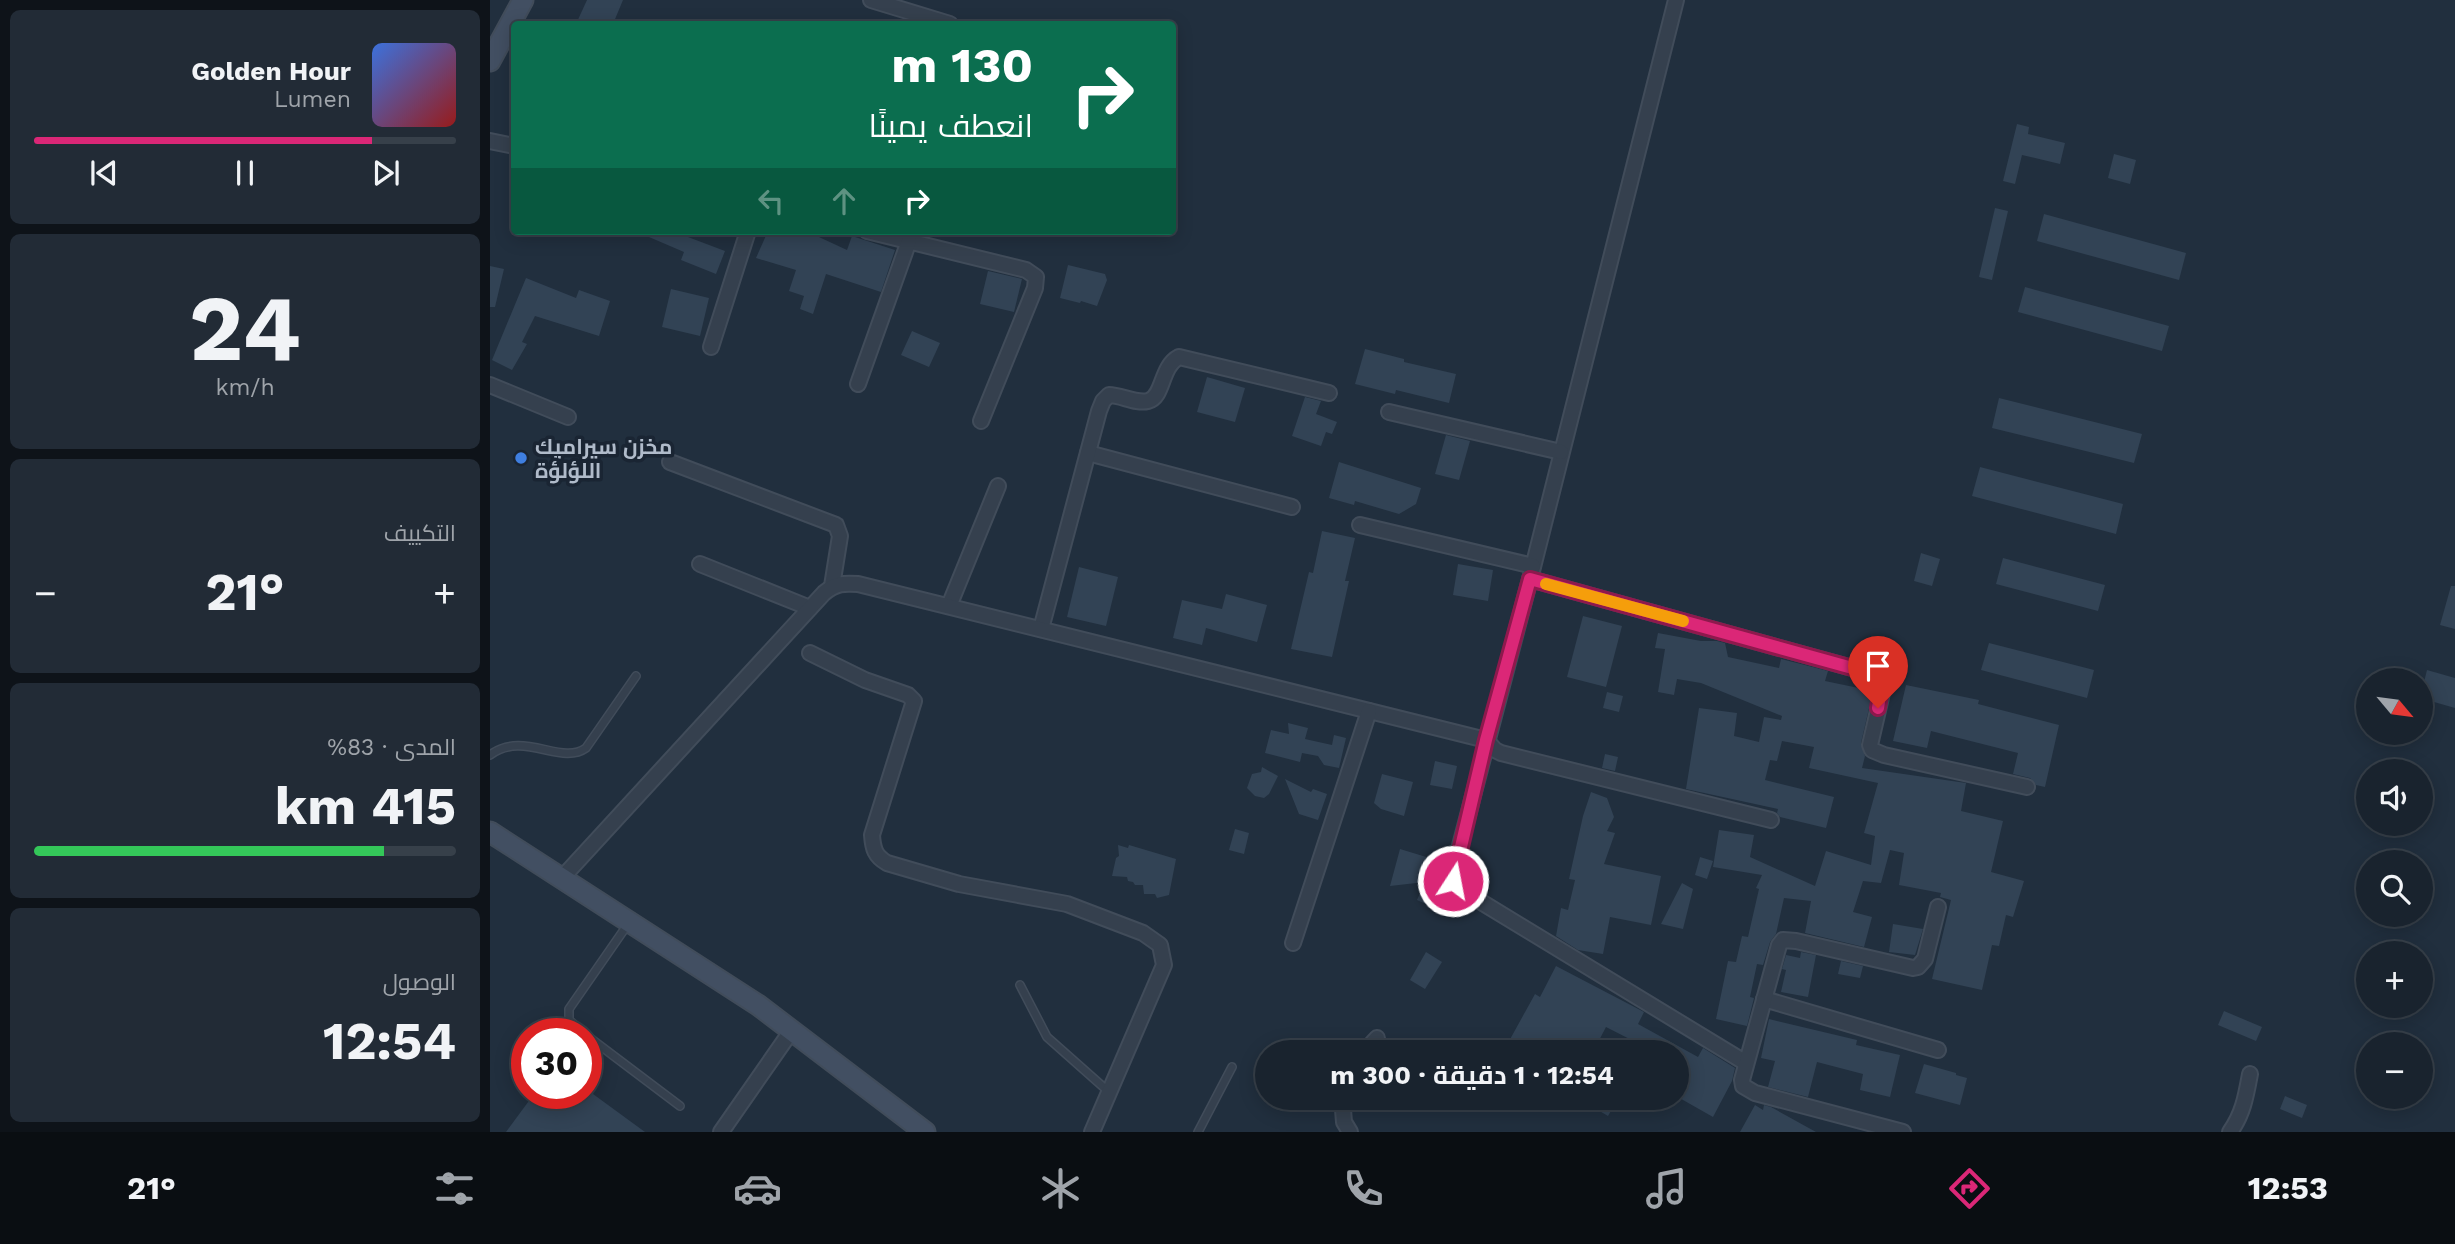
<!DOCTYPE html>
<html lang="ar">
<head>
<meta charset="utf-8">
<style>
	:root { --surface:#19232e; --page:#222b36; --text:#f1f3f6; --muted:#9fa4aa; --line:#37404a; --accent:#db2777 }
	body { margin:0; font-family:"Work Sans",Cairo,sans-serif; background:var(--page); color:var(--text); direction:rtl; height:100vh; display:flex; flex-direction:column; font-size:26px; white-space:nowrap }
	* { box-sizing:border-box; margin:0 }
	p { font-size:23px; color:var(--muted) }
	.icon { flex:none; width:38px; height:38px; fill:none; stroke:currentColor; stroke-width:2; stroke-linecap:round; stroke-linejoin:round }
	.map { position:relative; flex:1; overflow:hidden; direction:ltr }
	.panel { display:flex; flex-direction:column; gap:10px; padding:10px; background:#0e1319; width:490px }
	.panel>* { flex:none }
	.guide { position:absolute; left:21px; top:21px; width:665px; height:214px; border-radius:7px; box-shadow:0 4px 18px #0003,0 0 0 2px var(--line); direction:rtl; background:#0b6e4f; color:#fff; overflow:hidden }
	.needle { width:46px; rotate:119deg }
	.fabs { position:absolute; left:1866px; top:668px; display:grid; gap:14px }
	.fabs a { display:grid; place-items:center; width:77px; height:77px; border-radius:50%; background:var(--surface); box-shadow:0 4px 18px #0003,0 0 0 2px var(--line); font-size:35px }
	.speed { position:absolute; left:21px; top:1018px; display:flex; gap:14px; font-size:35px; font-weight:700; text-align:center }
	.speed>* { display:grid; place-content:center; width:91px; height:91px; border-radius:50%; background:var(--surface); box-shadow:0 4px 18px #0003,0 0 0 2px var(--line); line-height:1 }
	.speed .limit { border:10px solid #d22; background:#fff; color:#111 }
	.pin { position:absolute; display:grid; place-items:center; width:60px; height:60px; color:#fff; margin:-72px -30px; border-radius:50% 50% 50% 0; rotate:-45deg; box-shadow:0 0 7px #0007 }
	.pin .icon { rotate:45deg }
	.me { position:absolute; width:77px; margin:-38px; rotate:11deg; stroke-linejoin:round; filter:drop-shadow(0 0 5px #0008) }
	.turn { display:flex; align-items:center; gap:24px; height:147px; padding:0 28px; font-size:32px }
	.turn .icon { width:91px; height:91px; stroke-width:2.5 }
	.turn b { display:block; font-size:49px; line-height:60px }
	.lanes { display:flex; align-items:center; height:66px; padding:0 28px; background:#0003; justify-content:center; gap:35px; direction:ltr }
	.lanes .off { opacity:.35 }
	.big { font-size:52px; font-weight:700; line-height:1.1 }
	.panel .tile { flex:1; display:flex; flex-direction:column; justify-content:center; gap:10px; min-width:0; padding:0 24px; border-radius:10px; background:var(--page) }
	.panel .dial { align-items:center; gap:0 }
	.dial b { font-size:91px; line-height:1 }
	.song { display:flex; align-items:center; gap:21px }
	.cover { width:84px; height:84px; border-radius:10px; background:linear-gradient(135deg,hsl(220 70% 55%),hsl(0 70% 35%)) }
	.played { height:7px; border-radius:4px; background:linear-gradient(90deg,var(--accent) 80%,var(--line) 80%) }
	.keys { display:flex; justify-content:space-around; direction:ltr }
	.heat { display:flex; justify-content:space-between; align-items:center; font-size:38px; direction:ltr }
	.charge { height:10px; border-radius:5px; background:linear-gradient(90deg,#34c759 83%,var(--line) 0) }
	.trip { position:absolute; left:765px; top:1040px; width:434px; height:70px; border-radius:35px; background:var(--surface); box-shadow:0 4px 18px #0003,0 0 0 2px var(--line); font-weight:700; line-height:70px; text-align:center; direction:rtl }
	.tabs { display:flex; height:112px; justify-content:space-around; align-items:center; background:#0a0e12; color:var(--muted) }
	.tabs .icon { width:49px; height:49px }
	.tabs .selected { color:var(--accent) }
	.tabs b { font-size:32px; color:var(--text) }
	main { display:flex; flex:1; min-height:0 }
	.map>svg:first-child { display:block }
</style>
</head>
<body>
<main>
<div class="map">
<svg width="1965" height="1132" viewBox="0 0 1965 1132">
	<rect width="100%" height="100%" fill="#212f3e"/>
	<g fill="#324355">
		<path d="M 97,0 L 133,0 L 123,24 L 86,24 Z"/>
		<path d="M 1527,124 L 1539,127 L 1538,134 L 1575,143 L 1570,164 L 1532,155 L 1525,184 L 1513,181 Z"/>
		<path d="M 1624,154 L 1646,160 L 1640,184 L 1618,178 Z"/>
		<path d="M 1505,208 L 1518,211 L 1502,280 L 1489,277 Z"/>
		<path d="M 1554,214 L 1696,253 L 1689,280 L 1547,241 Z"/>
		<path d="M 145,231 L 191,231 L 190,234 L 235,251 L 226,274 L 191,260 L 194,252 Z"/>
		<path d="M 278,231 L 316,231 L 357,250 L 362,236 L 405,250 L 391,292 L 336,274 L 323,314 L 310,309 L 314,296 L 299,291 L 306,270 L 266,258 Z"/>
		<path d="M 578,265 L 615,274 L 617,280 L 607,306 L 591,301 L 590,303 L 570,298 Z"/>
		<path d="M 0,266 L 14,269 L 5,307 L 0,307 Z"/>
		<path d="M 498,271 L 532,279 L 524,312 L 490,304 Z"/>
		<path d="M 36,278 L 86,298 L 89,290 L 120,301 L 109,336 L 45,316 L 32,342 L 37,344 L 22,370 L 2,360 Z"/>
		<path d="M 1535,287 L 1679,326 L 1672,351 L 1528,312 Z"/>
		<path d="M 181,289 L 219,298 L 210,336 L 172,327 Z"/>
		<path d="M 422,331 L 450,343 L 439,367 L 411,355 Z"/>
		<path d="M 875,349 L 914,359 L 914,362 L 966,374 L 959,403 L 906,390 L 905,394 L 865,384 Z"/>
		<path d="M 717,377 L 755,388 L 745,422 L 707,412 Z"/>
		<path d="M 815,397 L 831,401 L 826,414 L 847,422 L 842,434 L 836,432 L 831,446 L 802,436 Z"/>
		<path d="M 1509,398 L 1652,434 L 1644,463 L 1502,428 Z"/>
		<path d="M 956,435 L 980,441 L 969,480 L 945,474 Z"/>
		<path d="M 849,462 L 931,488 L 926,504 L 909,514 L 865,501 L 864,505 L 839,498 Z"/>
		<path d="M 1490,467 L 1633,504 L 1626,534 L 1482,496 Z"/>
		<path d="M 832,531 L 865,538 L 855,581 L 859,581 L 842,657 L 801,649 L 819,572 L 823,573 Z"/>
		<path d="M 1431,553 L 1450,559 L 1442,586 L 1424,581 Z"/>
		<path d="M 1513,558 L 1615,585 L 1608,611 L 1506,584 Z"/>
		<path d="M 968,564 L 1003,570 L 998,601 L 963,595 Z"/>
		<path d="M 589,567 L 628,577 L 616,626 L 577,617 Z"/>
		<path d="M 1961,586 L 1965,586 L 1965,629 L 1950,625 Z"/>
		<path d="M 736,594 L 777,605 L 767,642 L 716,628 L 712,645 L 683,638 L 692,600 L 732,609 Z"/>
		<path d="M 1093,616 L 1132,626 L 1116,687 L 1077,677 Z"/>
		<path d="M 1168,633 L 1211,641 L 1227,641 L 1235,643 L 1238,657 L 1289,668 L 1291,659 L 1315,665 L 1338,671 L 1335,681 L 1383,691 L 1371,743 L 1375,756 L 1372,768 L 1476,783 L 1471,811 L 1513,821 L 1501,872 L 1534,881 L 1523,917 L 1516,915 L 1509,946 L 1502,945 L 1492,990 L 1442,979 L 1461,900 L 1450,897 L 1451,893 L 1409,885 L 1414,853 L 1400,850 L 1391,883 L 1373,881 L 1363,912 L 1382,917 L 1374,947 L 1315,933 L 1321,901 L 1294,898 L 1286,934 L 1280,942 L 1273,965 L 1267,964 L 1260,997 L 1264,998 L 1257,1026 L 1226,1019 L 1238,961 L 1246,962 L 1252,936 L 1258,937 L 1269,889 L 1266,888 L 1272,875 L 1223,867 L 1229,830 L 1264,835 L 1260,857 L 1325,886 L 1336,851 L 1381,865 L 1385,836 L 1374,833 L 1388,783 L 1319,768 L 1324,747 L 1292,741 L 1287,761 L 1280,760 L 1275,780 L 1344,797 L 1336,828 L 1290,817 L 1287,813 L 1288,809 L 1196,789 L 1209,708 L 1247,713 L 1244,736 L 1269,742 L 1274,717 L 1291,720 L 1292,716 L 1211,683 L 1187,679 L 1184,695 L 1168,692 L 1175,649 L 1165,648 Z"/>
		<path d="M 1499,643 L 1604,670 L 1597,698 L 1491,670 Z"/>
		<path d="M 1937,670 L 1965,678 L 1965,708 L 1930,698 Z"/>
		<path d="M 1416,685 L 1489,700 L 1488,704 L 1569,725 L 1555,787 L 1546,785 L 1540,778 L 1523,774 L 1528,753 L 1441,731 L 1437,748 L 1403,741 Z"/>
		<path d="M 1117,692 L 1133,696 L 1129,712 L 1113,708 Z"/>
		<path d="M 798,723 L 818,728 L 815,739 L 842,745 L 844,735 L 856,738 L 849,768 L 834,765 L 828,756 L 812,753 L 810,762 L 775,753 L 781,730 L 799,734 Z"/>
		<path d="M 1115,754 L 1128,757 L 1125,771 L 1112,768 Z"/>
		<path d="M 945,761 L 967,766 L 962,789 L 940,785 Z"/>
		<path d="M 772,767 L 788,776 L 779,794 L 774,798 L 765,796 L 757,788 L 762,774 L 771,772 Z"/>
		<path d="M 892,774 L 923,782 L 914,816 L 891,809 L 884,803 Z"/>
		<path d="M 795,779 L 821,792 L 823,789 L 837,794 L 828,820 L 809,814 Z"/>
		<path d="M 1101,792 L 1117,798 L 1124,817 L 1117,831 L 1125,833 L 1114,864 L 1171,876 L 1161,925 L 1120,917 L 1113,954 L 1088,950 L 1066,936 L 1071,908 L 1078,910 L 1085,880 L 1079,879 L 1093,816 Z"/>
		<path d="M 745,829 L 759,833 L 754,854 L 739,850 Z"/>
		<path d="M 628,845 L 638,848 L 639,845 L 686,859 L 679,895 L 667,898 L 665,894 L 654,894 L 653,885 L 645,885 L 643,882 L 638,881 L 637,877 L 622,876 L 626,858 L 629,856 Z"/>
		<path d="M 910,849 L 956,863 L 947,896 L 944,895 L 940,906 L 927,900 L 935,882 L 900,886 Z"/>
		<path d="M 1210,857 L 1223,861 L 1217,879 L 1205,875 Z"/>
		<path d="M 1192,883 L 1203,889 L 1193,929 L 1171,924 Z"/>
		<path d="M 1403,924 L 1433,929 L 1425,955 L 1399,952 Z"/>
		<path d="M 936,952 L 952,962 L 935,989 L 920,980 Z"/>
		<path d="M 1311,952 L 1326,955 L 1318,997 L 1291,992 L 1296,970 L 1292,969 L 1296,955 L 1310,958 Z"/>
		<path d="M 1351,961 L 1373,966 L 1370,978 L 1348,974 Z"/>
		<path d="M 1066,966 L 1154,1012 L 1148,1024 L 1208,1057 L 1213,1048 L 1245,1068 L 1242,1081 L 1223,1117 L 1186,1096 L 1186,1052 L 1165,1052 L 1116,1027 L 1103,1052 L 1013,1052 L 1045,994 L 1050,997 Z"/>
		<path d="M 1734,1011 L 1772,1027 L 1766,1041 L 1728,1025 Z"/>
		<path d="M 1279,1019 L 1367,1040 L 1366,1045 L 1410,1055 L 1400,1097 L 1370,1090 L 1373,1074 L 1327,1062 L 1318,1097 L 1278,1087 L 1285,1061 L 1271,1058 Z"/>
		<path d="M 1434,1064 L 1466,1073 L 1466,1075 L 1477,1078 L 1470,1105 L 1425,1093 Z"/>
		<path d="M 44,1094 L 103,1094 L 155,1132 L 16,1132 Z"/>
		<path d="M 1795,1096 L 1817,1105 L 1812,1118 L 1790,1109 Z"/>
		<path d="M 1086,1097 L 1129,1097 L 1118,1116 Z"/>
		<path d="M 1265,1105 L 1273,1110 L 1274,1105 L 1281,1107 L 1326,1132 L 1250,1132 Z"/>
	</g>
	<g fill="none" stroke-linecap="round" stroke-linejoin="round">
		<g stroke="#414c5a" stroke-width="10">
			<g id="lane">
				<path d="M 0,755 C 34,730 71,766 96,748 L 146,676"/>
				<path d="M 530,985 L 557,1037 L 619,1092"/>
				<path d="M 95,1034 L 79,1020 L 79,1009 L 138,924"/>
				<path d="M 96,1035 L 190,1106"/>
				<path d="M 708,1132 L 742,1067"/>
			</g>
		</g>
		<g stroke="#414c5a" stroke-width="18">
			<g id="street">
				<path d="M 381,0 L 460,24"/>
				<path d="M 1186,0 L 1040,579 L 962,876 L 965,886 L 1256,1063"/>
				<path d="M 0,141 L 24,146"/>
				<path d="M 377,231 L 536,270 L 546,277 L 545,288 L 491,421"/>
				<path d="M 221,347 L 258,231"/>
				<path d="M 368,384 L 419,241"/>
				<path d="M 0,385 L 78,417"/>
				<path d="M 899,412 L 1071,452"/>
				<path d="M 598,453 L 802,507"/>
				<path d="M 180,462 L 346,525 L 350,536 L 342,586"/>
				<path d="M 870,525 L 1043,566"/>
				<path d="M 210,564 L 320,608"/>
				<path d="M 1040,579 L 1384,674 L 1390,677 L 1393,689 L 1380,745 L 1382,750 L 1394,755 L 1537,787"/>
				<path d="M 459,606 L 508,486"/>
				<path d="M 551,629 L 609,411 L 613,401 L 619,395 C 631,395 646,404 658,401 C 674,397 670,367 689,357 L 839,393"/>
				<path d="M 320,653 L 375,680 L 418,695 L 424,701 L 382,835 C 383,849 385,856 397,863 L 469,884 L 577,904 L 653,933 L 670,945 L 674,965 L 602,1132"/>
				<path d="M 71,879 L 334,593 C 346,583 354,583 368,584 L 996,740 L 1005,750 L 1011,753 L 1281,820"/>
				<path d="M 803,943 L 879,711"/>
				<path d="M 1274,999 L 1448,1050"/>
				<path d="M 874,1052 L 887,1038"/>
				<path d="M 852,1097 L 854,1122 L 860,1132"/>
				<path d="M 231,1132 L 302,1030"/>
				<path d="M 1413,1132 L 1265,1093 L 1253,1086 L 1252,1080 L 1289,945 L 1293,940 L 1306,941 L 1423,968 L 1428,967 L 1435,959 L 1448,907"/>
				<path d="M 1740,1132 C 1753,1114 1756,1096 1760,1074"/>
			</g>
		</g>
		<g stroke="#414c5a" stroke-width="23">
			<g id="secondary">
				<path d="M 0,61 L 33,0"/>
				<path d="M 0,832 L 268,1005 L 435,1132"/>
			</g>
		</g>
		<use href="#lane" stroke="#35404e" stroke-width="7"/>
		<use href="#street" stroke="#35404e" stroke-width="14"/>
		<use href="#secondary" stroke="#424f62" stroke-width="19"/>
	</g>
	<g fill="none" stroke-linecap="round" stroke-linejoin="round">
		<g stroke="#8e194d" stroke-width="18">
			<path id="route" d="M 963,881 L 996,740 L 1040,579 L 1384,674 L 1392,682 L 1388,708"/>
		</g>
		<use href="#route" stroke="#db2777" stroke-width="12"/>
		<path stroke="#f59e0b" stroke-width="12" d="M 1056,584 L 1193,621"/>
	</g>
	<circle fill="#3f7fe0" stroke="#1a2533" stroke-width="2.5" cx="31" cy="458" r="7"/>
	<g text-anchor="middle" dominant-baseline="central" stroke-width="7" stroke-linejoin="round" paint-order="stroke">
		<g font-size="21" font-weight="bold" fill="#b0bbca" stroke="#1a2533" text-anchor="start">
			<text x="45" y="446">مخزن سيراميك<tspan x="45" dy="24">اللؤلؤة</tspan></text>
		</g>
	</g>
</svg>
<div class="fabs">
<a><svg class="needle" viewBox="-14 -14 28 28"><path d="M0-13l5 13h-10z" fill="#e53935"/><path d="M0 13l5-13h-10z" fill="#9fa4aa"/></svg></a>
<a><svg class="icon" aria-label="sound" viewBox="0 0 24 24"><path d="M4 9h4l5-4v14l-5-4H4zM17 9q2 3 0 6"/></svg></a>
<a><svg class="icon" aria-label="search" viewBox="0 0 24 24"><circle cx="10" cy="10" r="6"/><path d="M15 15l6 6"/></svg></a>
<a>+</a>
<a>−</a>
</div>
<div class="speed"><div class="limit">30</div></div>
<div class="pin" style="left:1388px;top:708px;background:#d93025"><svg class="icon" aria-label="arrive" viewBox="0 0 24 24"><path d="M6 21V4h12l-3 4 3 4H6"/></svg></div>
<svg class="me" style="left:963px;top:881px" viewBox="-20 -20 40 40"><circle r="17" fill="#db2777" stroke="#fff" stroke-width="3"/><path d="M0-11L8 9 0 5-8 9z" fill="#fff"/></svg>
<div class="trip">12:54 · 1 دقيقة · 300 m</div>
<div class="guide">
<div class="turn"><svg class="icon" aria-label="right" viewBox="0 0 24 24"><path d="M7 20v-9h11M14 6l5 5-5 5"/></svg><div><b>130 m</b>انعطف يمينًا</div></div>
<div class="lanes"><svg class="icon off" aria-label="left" viewBox="0 0 24 24"><path d="M17 20v-9H6M10 6l-5 5 5 5"/></svg><svg class="icon off" aria-label="ahead" viewBox="0 0 24 24"><path d="M12 20V5M6 11l6-6 6 6"/></svg><svg class="icon" aria-label="right" viewBox="0 0 24 24"><path d="M7 20v-9h11M14 6l5 5-5 5"/></svg></div>
</div>
</div>
<section class="panel">
<div class="tile">
<div class="song"><i class="cover"></i><div><b>Golden Hour</b><p>Lumen</p></div></div>
<div class="played"></div>
<div class="keys"><svg class="icon" aria-label="previous" viewBox="0 0 24 24"><path d="M18 5L8 12l10 7zM5 5v14"/></svg><svg class="icon" aria-label="pause" viewBox="0 0 24 24"><path d="M8 5v14M16 5v14"/></svg><svg class="icon" aria-label="next" viewBox="0 0 24 24"><path d="M6 5l10 7-10 7zM19 5v14"/></svg></div>
</div>
<div class="tile dial"><b>24</b><p>km/h</p></div>
<div class="tile"><p>التكييف</p>
<div class="heat"><a>−</a><b class="big">21°</b><a>+</a></div>
</div>
<div class="tile"><p>المدى · 83%</p><b class="big">415 km</b><div class="charge"></div></div>
<div class="tile"><p>الوصول</p><b class="big">12:54</b></div>
</section>
</main>
<nav class="tabs">
<b>12:53</b>
<svg class="icon selected" aria-label="directions" viewBox="0 0 24 24"><path d="M12 3l9 9-9 9-9-9zM9 14v-3h6M13 9l2 2-2 2"/></svg>
<svg class="icon" aria-label="music" viewBox="0 0 24 24"><path d="M9 18V5l10-2v13"/><circle cx="6" cy="18" r="3"/><circle cx="16" cy="16" r="3"/></svg>
<svg class="icon" aria-label="phone" viewBox="0 0 24 24"><path d="M5 4h4l2 5-3 2q2 4 5 5l2-3 5 2v4C11 20 4 13 5 4z"/></svg>
<svg class="icon" aria-label="climate" viewBox="0 0 24 24"><path d="M12 3v18M4 7l16 10M4 17L20 7"/></svg>
<svg class="icon" aria-label="car" viewBox="0 0 24 24"><path d="M5 17H2v-5l4-1 3-4h7l3 4 3 1v5h-3M9 17h6M6 11h13"/><circle cx="7" cy="17" r="2"/><circle cx="17" cy="17" r="2"/></svg>
<svg class="icon" aria-label="filters" viewBox="0 0 24 24"><path d="M4 7h16M4 17h16"/><circle cx="9" cy="7" r="2"/><circle cx="15" cy="17" r="2"/></svg>
<b>21°</b>
</nav>
</body>
</html>
